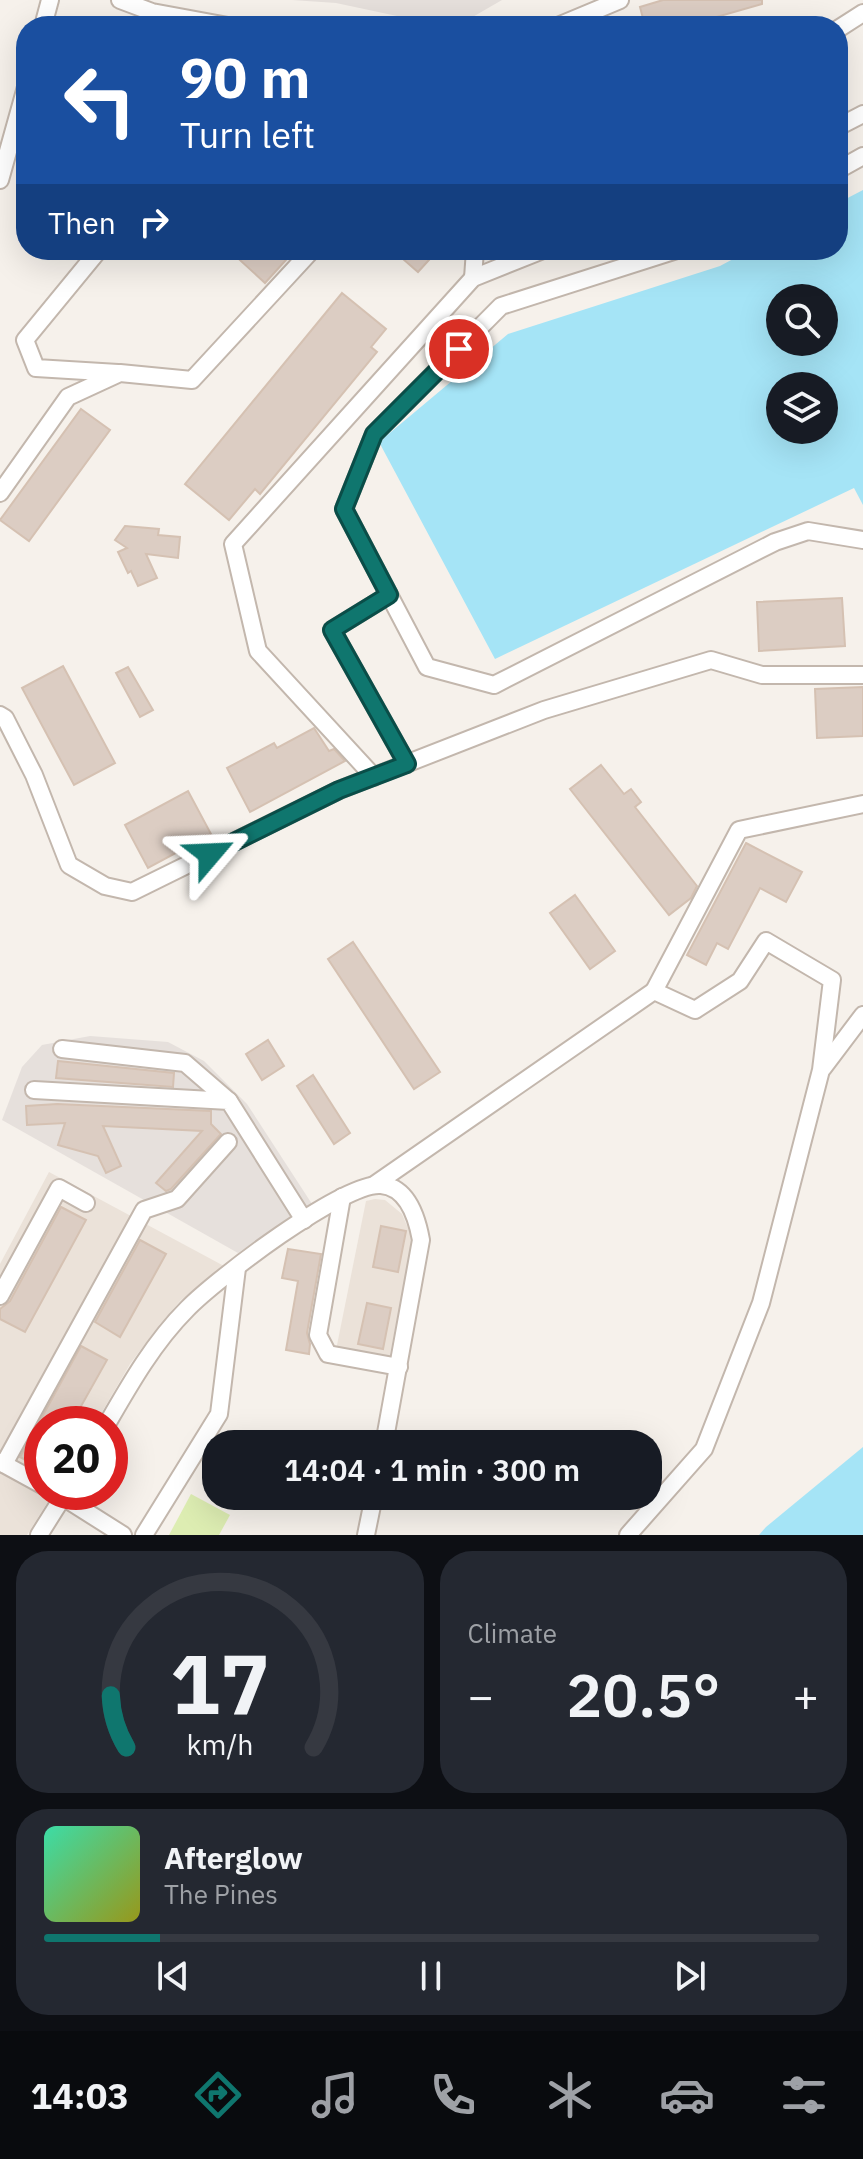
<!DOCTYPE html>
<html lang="en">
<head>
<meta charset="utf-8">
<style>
	:root { --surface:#171b24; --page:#242831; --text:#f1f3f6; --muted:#9ea1a6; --line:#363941; --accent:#0f766e }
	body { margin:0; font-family:"IBM Plex Sans",sans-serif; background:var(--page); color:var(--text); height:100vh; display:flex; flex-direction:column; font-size:30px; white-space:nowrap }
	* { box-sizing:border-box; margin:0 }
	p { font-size:26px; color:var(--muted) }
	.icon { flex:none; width:44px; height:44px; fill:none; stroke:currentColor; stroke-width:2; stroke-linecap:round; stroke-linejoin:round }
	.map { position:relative; height:1535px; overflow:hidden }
	.drawer { display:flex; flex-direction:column; gap:16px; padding:16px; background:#0d0f14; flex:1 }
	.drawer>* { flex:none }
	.top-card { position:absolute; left:16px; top:16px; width:832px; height:244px; border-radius:32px; box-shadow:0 8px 32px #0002; background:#1a4fa0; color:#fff; overflow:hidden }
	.tools { position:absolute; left:766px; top:284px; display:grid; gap:16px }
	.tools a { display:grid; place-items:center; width:72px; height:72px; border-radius:50%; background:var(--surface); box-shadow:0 8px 32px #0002; font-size:40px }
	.speed { position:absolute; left:24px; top:1406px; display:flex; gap:16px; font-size:40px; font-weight:700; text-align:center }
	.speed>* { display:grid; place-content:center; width:104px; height:104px; border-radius:50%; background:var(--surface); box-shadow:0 8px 32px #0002; line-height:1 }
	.speed .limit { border:12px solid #d22; background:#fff; color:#111 }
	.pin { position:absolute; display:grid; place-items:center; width:68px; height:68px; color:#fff; margin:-34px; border:4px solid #fff; border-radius:50%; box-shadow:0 2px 8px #0007 }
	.me { position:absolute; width:88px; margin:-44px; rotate:64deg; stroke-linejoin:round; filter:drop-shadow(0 0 6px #0008) }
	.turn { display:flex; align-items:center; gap:28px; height:168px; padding:0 32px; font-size:36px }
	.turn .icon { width:104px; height:104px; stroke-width:2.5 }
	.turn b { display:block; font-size:56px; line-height:68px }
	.then { display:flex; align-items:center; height:76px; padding:0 32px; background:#0003; gap:16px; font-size:30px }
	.big { font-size:60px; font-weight:600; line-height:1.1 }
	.drawer .card { flex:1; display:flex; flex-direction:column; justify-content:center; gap:12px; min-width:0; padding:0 28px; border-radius:32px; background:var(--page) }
	.drawer .dial { align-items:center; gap:0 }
	.dial svg { height:208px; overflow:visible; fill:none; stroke:var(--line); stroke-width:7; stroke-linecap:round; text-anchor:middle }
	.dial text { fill:var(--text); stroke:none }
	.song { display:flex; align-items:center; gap:24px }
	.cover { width:96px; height:96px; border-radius:12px; background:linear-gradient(135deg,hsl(160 70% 55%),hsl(60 70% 35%)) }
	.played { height:8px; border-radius:4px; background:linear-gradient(90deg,var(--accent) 15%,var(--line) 15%) }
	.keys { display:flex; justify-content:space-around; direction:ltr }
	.heat { display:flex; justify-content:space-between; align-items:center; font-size:44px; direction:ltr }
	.drawer .tiles { flex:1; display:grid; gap:16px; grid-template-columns:1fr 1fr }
	.card:last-child { grid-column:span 2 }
	.trip { position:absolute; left:202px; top:1430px; width:460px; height:80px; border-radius:32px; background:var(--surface); box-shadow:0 8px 32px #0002; font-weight:600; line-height:80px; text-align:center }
	.dock { display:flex; height:128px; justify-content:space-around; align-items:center; background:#090b0e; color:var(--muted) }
	.dock .icon { width:56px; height:56px }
	.dock .on { color:var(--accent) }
	.dock b { font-size:36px; color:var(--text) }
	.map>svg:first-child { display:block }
</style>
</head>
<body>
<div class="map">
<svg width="863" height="1535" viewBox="0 0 863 1535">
	<rect width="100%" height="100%" fill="#f6f1eb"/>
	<g fill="#ebe2d9">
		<path d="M 49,1172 L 224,1266 L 181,1300 L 160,1324 L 130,1364 L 95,1424 L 42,1424 L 42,1492 L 54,1492 L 27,1535 L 0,1535 L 0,1264 Z"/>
		<path d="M 375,1199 L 385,1200 L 402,1214 L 413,1240 L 388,1364 L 335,1355 L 366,1201 Z"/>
	</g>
	<g fill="#e6e0dc">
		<path d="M 292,0 L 502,0 L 457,26 L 444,26 L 336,3 Z"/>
		<path d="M 90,1036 L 168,1042 L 204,1061 L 247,1104 L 312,1204 L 238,1253 L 2,1120 L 22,1067 L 42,1045 Z"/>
	</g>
	<path fill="#ddedb2" d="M 191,1494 L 230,1515 L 219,1535 L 169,1535 Z"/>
	<g fill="#a5e4f6" fill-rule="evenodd">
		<path d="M 863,190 L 863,505 L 854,488 L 495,659 L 379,442 L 508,334 L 720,266 L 750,250 L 838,250 L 838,203 ZM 780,298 L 824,298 L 824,342 L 780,342 ZM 780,386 L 824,386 L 824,430 L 780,430 Z"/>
		<path d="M 863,1447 L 863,1535 L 759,1535 L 766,1527 Z"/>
	</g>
	<g fill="#dccdc3" stroke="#d5c1b2" stroke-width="2">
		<path d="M 663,0 L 762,0 L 762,4 L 685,26 L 645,26 L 640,7 Z"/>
		<path d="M 229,250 L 295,250 L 265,283 Z"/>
		<path d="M 412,250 L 438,250 L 418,272 L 403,259 Z"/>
		<path d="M 342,293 L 386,329 L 371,347 L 377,352 L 260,494 L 255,489 L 229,520 L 185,484 Z"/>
		<path d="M 81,409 L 110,430 L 29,541 L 0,520 Z"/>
		<path d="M 125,526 L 159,529 L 158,535 L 180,537 L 178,558 L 146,554 L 157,578 L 138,586 L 131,571 L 128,573 L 118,552 L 127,548 L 115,540 Z"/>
		<path d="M 842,598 L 845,646 L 759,651 L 757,602 Z"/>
		<path d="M 63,666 L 115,763 L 74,785 L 22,688 Z"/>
		<path d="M 128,667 L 153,710 L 140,717 L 116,673 Z"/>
		<path d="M 863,687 L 863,736 L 817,738 L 815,689 Z"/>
		<path d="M 314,728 L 329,751 L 334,749 L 345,761 L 250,812 L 227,768 L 274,743 L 277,748 Z"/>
		<path d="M 601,765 L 624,794 L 631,789 L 641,802 L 635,807 L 697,886 L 691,898 L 669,915 L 570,789 Z"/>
		<path d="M 188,791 L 211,834 L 148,868 L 125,825 Z"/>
		<path d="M 746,843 L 802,872 L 786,902 L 760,888 L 728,949 L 717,943 L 706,965 L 687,955 Z"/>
		<path d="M 575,895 L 615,951 L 590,969 L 550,913 Z"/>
		<path d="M 353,942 L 440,1072 L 414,1089 L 328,959 Z"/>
		<path d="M 268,1040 L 284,1066 L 262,1080 L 246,1054 Z"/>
		<path d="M 58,1061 L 174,1073 L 173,1087 L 56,1078 Z"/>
		<path d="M 313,1075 L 350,1133 L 334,1144 L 297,1086 Z"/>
		<path d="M 57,1104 L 211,1111 L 211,1124 L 221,1134 L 171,1189 L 166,1191 L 156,1183 L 202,1131 L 103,1126 L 121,1166 L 106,1173 L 98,1156 L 58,1145 L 65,1123 L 27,1125 L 26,1106 Z"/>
		<path d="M 61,1207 L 86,1220 L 25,1332 L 0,1319 L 0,1309 L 10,1301 Z"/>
		<path d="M 381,1226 L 406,1231 L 398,1272 L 373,1267 Z"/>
		<path d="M 140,1240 L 166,1254 L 120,1337 L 95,1322 Z"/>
		<path d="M 288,1249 L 321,1254 L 307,1333 L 310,1344 L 309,1354 L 286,1350 L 298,1281 L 282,1278 Z"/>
		<path d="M 367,1303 L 391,1308 L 383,1349 L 358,1344 Z"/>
		<path d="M 81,1346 L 107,1360 L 71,1424 L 42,1424 L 42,1469 L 20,1457 Z"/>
	</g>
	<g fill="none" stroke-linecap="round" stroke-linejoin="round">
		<g stroke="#c3b7ad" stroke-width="20">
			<g id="minor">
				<path d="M 120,0 L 152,12 L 228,26"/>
				<path d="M 43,26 L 50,0"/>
				<path d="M 558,26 L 620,0"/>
				<path d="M 838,29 L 863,13"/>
				<path d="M 838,127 L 863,114"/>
				<path d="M 838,170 L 863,156"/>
				<path d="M 0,180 L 26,87"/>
				<path d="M 99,250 L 25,340 L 36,368 L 118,373"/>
				<path d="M 677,250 L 501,306 L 374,434 L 344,509 L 427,667 L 494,685 L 775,542 L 808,531 L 863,540"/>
				<path d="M 473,278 L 475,250"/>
				<path d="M 0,493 L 68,397 L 120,373 L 192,380 L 312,250"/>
				<path d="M 389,595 L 332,630 L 407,764"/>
				<path d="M 0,715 L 5,718 L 34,775 L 69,865 L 105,886 L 132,892 L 339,790 L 544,710 L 711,660 L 762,675 L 863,675"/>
				<path d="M 374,777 L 258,651 L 233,544 L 473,278 L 543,250"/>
				<path d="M 654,991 L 739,830 L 863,804"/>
				<path d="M 62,1049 L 185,1063 L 229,1101"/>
				<path d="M 823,1068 L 863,1015"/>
				<path d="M 34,1090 L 229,1101 L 304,1220"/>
				<path d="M 374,1185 L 654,991 L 695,1010 L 740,981 L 766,941 L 832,980 L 821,1070 L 761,1303 L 704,1449 L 628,1535"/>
				<path d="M 342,1197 L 318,1335 L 328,1354 L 399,1367"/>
				<path d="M 0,1296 L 59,1188 L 86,1203"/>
				<path d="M 107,1424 C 130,1384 154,1342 187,1309 C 215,1280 343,1182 381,1185 C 408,1187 417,1218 421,1240 L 384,1444"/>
				<path d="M 0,1462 L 42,1485"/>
				<path d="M 4,1464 L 144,1210 L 177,1199 L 228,1142"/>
				<path d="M 55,1492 L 123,1535"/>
				<path d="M 39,1535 L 66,1492"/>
				<path d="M 144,1535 L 219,1414 L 237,1268"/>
				<path d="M 366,1535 L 374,1496"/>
			</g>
		</g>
		<use href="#minor" stroke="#fff" stroke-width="16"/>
	</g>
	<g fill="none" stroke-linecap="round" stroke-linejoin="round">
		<g stroke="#0a4d48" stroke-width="20">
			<path id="route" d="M 210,854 L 339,790 L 407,764 L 332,630 L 389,595 L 344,509 L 374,434 L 459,349"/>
		</g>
		<use href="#route" stroke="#0f766e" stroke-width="14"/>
	</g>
</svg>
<div class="tools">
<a><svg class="icon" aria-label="search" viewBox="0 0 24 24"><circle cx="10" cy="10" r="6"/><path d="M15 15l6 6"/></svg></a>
<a><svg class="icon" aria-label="layers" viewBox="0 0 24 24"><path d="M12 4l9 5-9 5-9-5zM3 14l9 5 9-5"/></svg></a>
</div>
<div class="speed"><div class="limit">20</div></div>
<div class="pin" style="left:459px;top:349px;background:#d93025"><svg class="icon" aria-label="arrive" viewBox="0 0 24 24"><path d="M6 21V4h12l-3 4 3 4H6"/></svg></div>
<svg class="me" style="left:210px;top:854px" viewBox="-20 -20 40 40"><path d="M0-17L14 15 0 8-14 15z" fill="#0f766e" stroke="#fff" stroke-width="4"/></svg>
<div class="trip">14:04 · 1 min · 300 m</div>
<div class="top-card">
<div class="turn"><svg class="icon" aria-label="left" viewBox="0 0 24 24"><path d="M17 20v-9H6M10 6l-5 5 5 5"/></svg><div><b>90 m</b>Turn left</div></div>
<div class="then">Then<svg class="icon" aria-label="right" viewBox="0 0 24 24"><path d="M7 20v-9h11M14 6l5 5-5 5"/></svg></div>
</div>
</div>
<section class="drawer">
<div class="tiles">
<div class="card dial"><svg viewBox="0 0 100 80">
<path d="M14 69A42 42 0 1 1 86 69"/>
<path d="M14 69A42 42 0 0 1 8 49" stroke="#0f766e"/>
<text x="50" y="56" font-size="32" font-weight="700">17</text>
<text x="50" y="72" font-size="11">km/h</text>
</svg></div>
<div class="card"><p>Climate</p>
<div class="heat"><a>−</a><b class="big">20.5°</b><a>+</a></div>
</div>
<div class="card">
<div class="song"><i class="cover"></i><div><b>Afterglow</b><p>The Pines</p></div></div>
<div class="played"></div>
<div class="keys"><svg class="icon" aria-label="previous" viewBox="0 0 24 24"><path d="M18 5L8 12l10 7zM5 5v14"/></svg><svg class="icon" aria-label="pause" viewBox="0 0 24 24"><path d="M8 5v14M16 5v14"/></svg><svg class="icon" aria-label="next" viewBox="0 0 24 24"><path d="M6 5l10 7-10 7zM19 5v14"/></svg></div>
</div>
</div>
</section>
<nav class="dock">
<b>14:03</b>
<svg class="icon on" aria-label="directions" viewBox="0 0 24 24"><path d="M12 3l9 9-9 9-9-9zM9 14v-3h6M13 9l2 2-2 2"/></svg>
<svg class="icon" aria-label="music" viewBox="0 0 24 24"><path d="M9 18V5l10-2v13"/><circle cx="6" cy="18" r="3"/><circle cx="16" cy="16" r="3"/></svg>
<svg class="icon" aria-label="phone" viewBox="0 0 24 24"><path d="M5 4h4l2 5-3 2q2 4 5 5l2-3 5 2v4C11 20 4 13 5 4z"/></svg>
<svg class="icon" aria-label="climate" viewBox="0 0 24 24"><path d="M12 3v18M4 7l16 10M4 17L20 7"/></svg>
<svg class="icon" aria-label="car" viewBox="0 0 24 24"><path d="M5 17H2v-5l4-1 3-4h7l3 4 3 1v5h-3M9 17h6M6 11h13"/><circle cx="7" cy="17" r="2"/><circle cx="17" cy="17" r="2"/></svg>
<svg class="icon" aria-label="filters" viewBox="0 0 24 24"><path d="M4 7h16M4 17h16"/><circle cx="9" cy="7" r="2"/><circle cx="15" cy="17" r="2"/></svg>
</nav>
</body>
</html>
